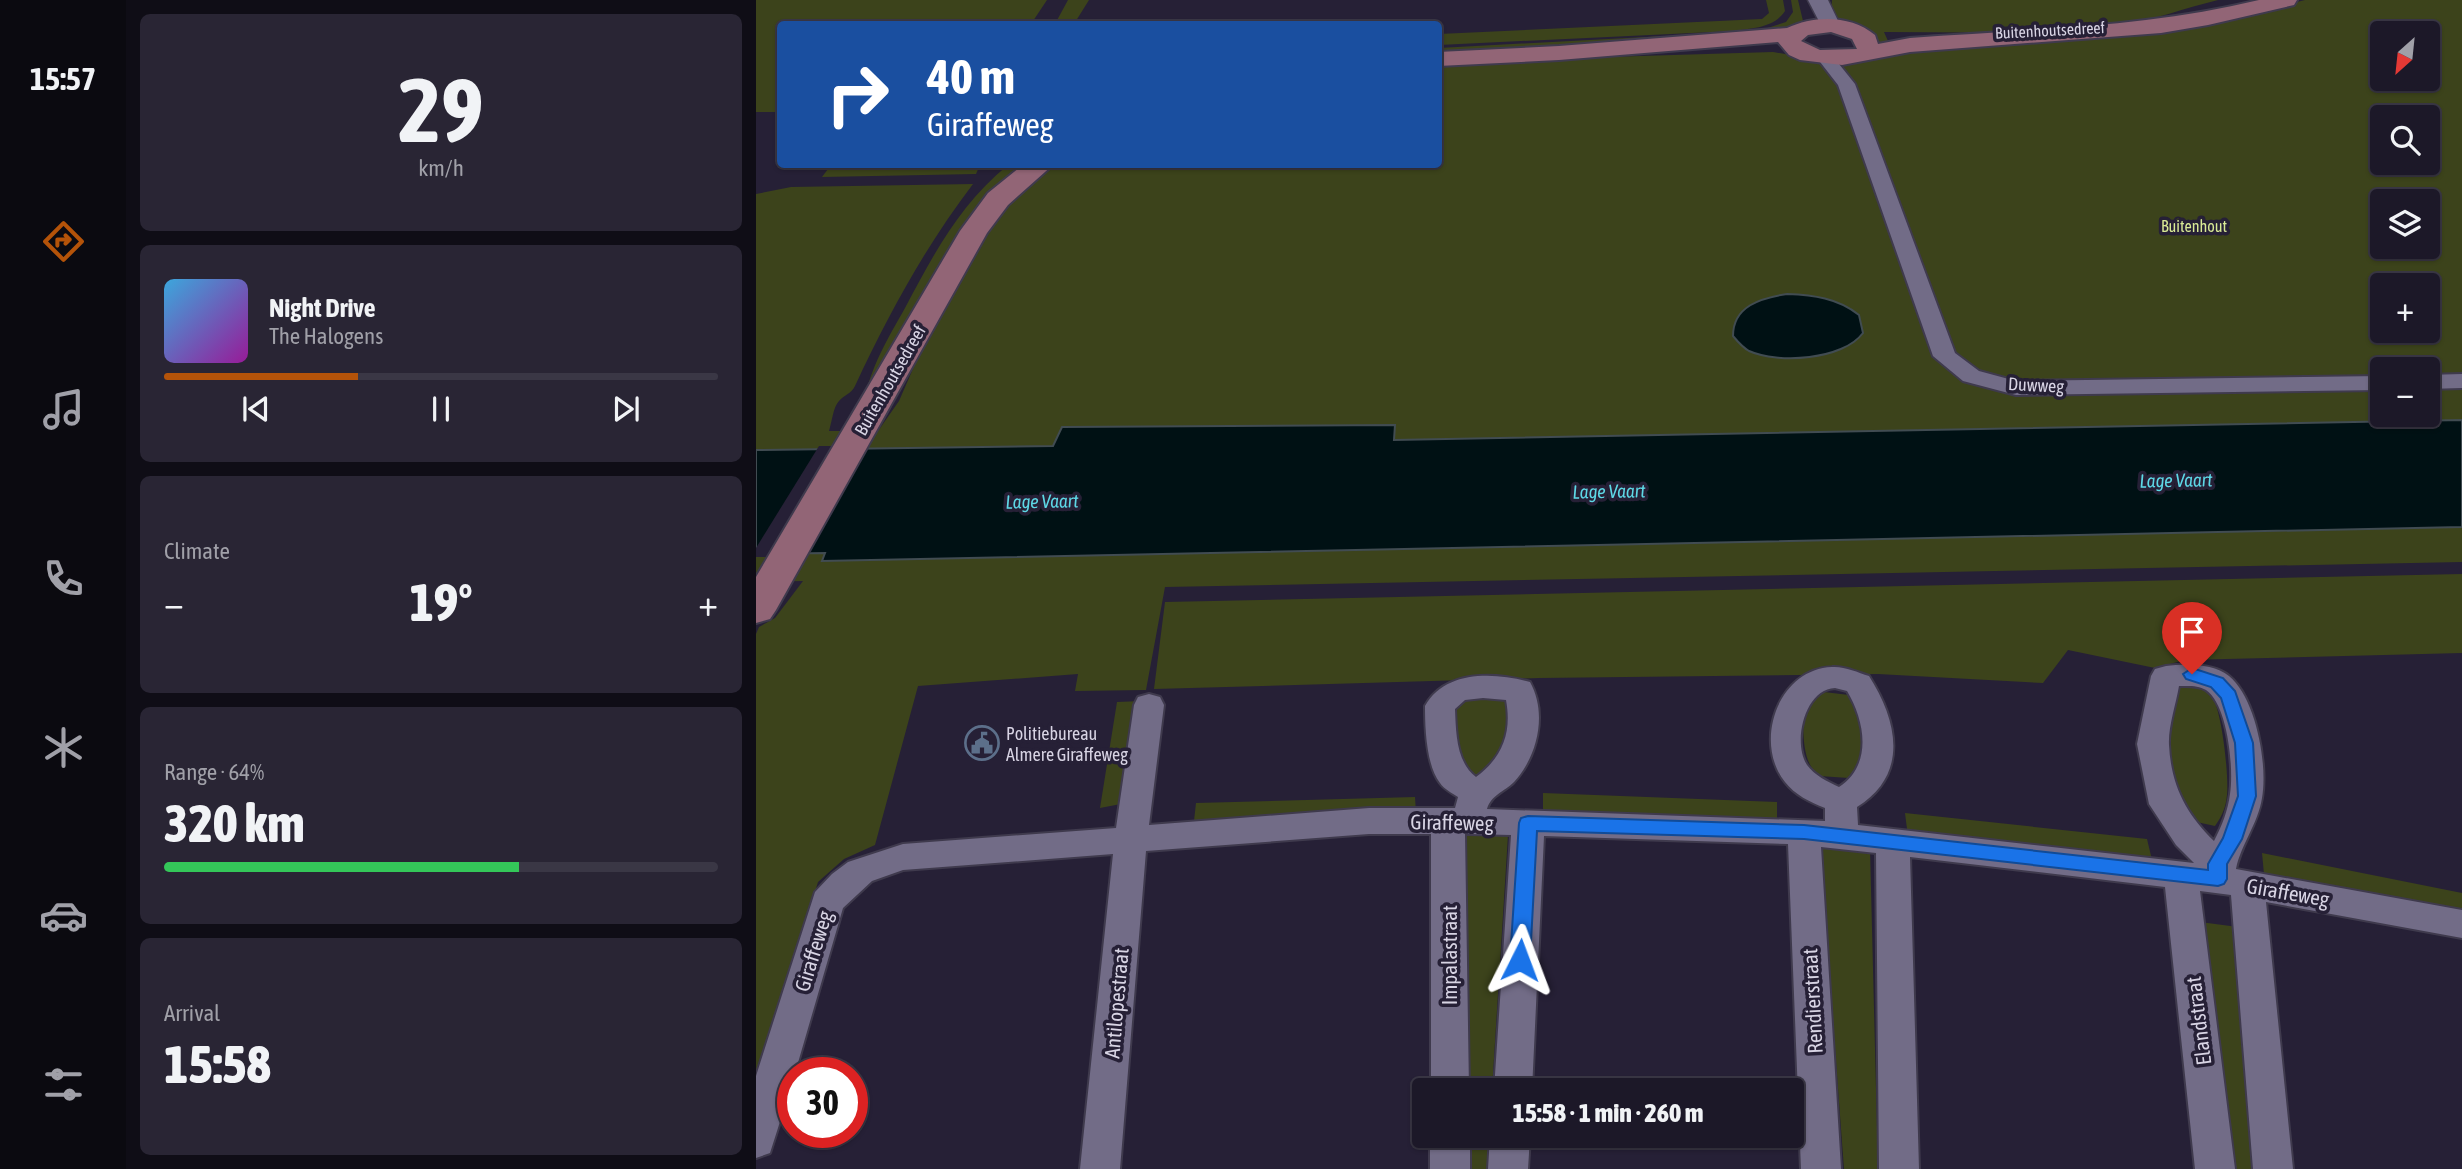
<!DOCTYPE html>
<html lang="en">
<head>
<meta charset="utf-8">
<style>
	:root { --surface:#1c1828; --page:#292534; --text:#f1f3f6; --muted:#a0a0a8; --line:#3a3745; --accent:#b45309 }
	body { margin:0; font-family:"Asap Condensed",sans-serif; background:var(--page); color:var(--text); height:100vh; display:flex; flex-direction:column; font-size:26px; white-space:nowrap }
	* { box-sizing:border-box; margin:0 }
	p { font-size:23px; color:var(--muted) }
	.icon { flex:none; width:38px; height:38px; fill:none; stroke:currentColor; stroke-width:2; stroke-linecap:round; stroke-linejoin:round }
	.map { position:relative; flex:1; overflow:hidden }
	.panel { display:flex; flex-direction:column; gap:14px; padding:14px; background:#0f0d16; width:630px }
	.panel>* { flex:none }
	.top-card { position:absolute; left:21px; top:21px; width:665px; height:147px; border-radius:7px; box-shadow:0 2px 5px #0004,0 0 0 2px var(--line); background:#1a4fa0; color:#fff; overflow:hidden }
	.needle { width:46px; rotate:207deg }
	.buttons { position:absolute; left:1614px; top:21px; display:grid; gap:14px }
	.buttons a { display:grid; place-items:center; width:70px; height:70px; border-radius:7px; background:var(--surface); box-shadow:0 2px 5px #0004,0 0 0 2px var(--line); font-size:35px }
	.speed { position:absolute; left:21px; top:1057px; display:flex; gap:14px; font-size:35px; font-weight:700; text-align:center }
	.speed>* { display:grid; place-content:center; width:91px; height:91px; border-radius:50%; background:var(--surface); box-shadow:0 2px 5px #0004,0 0 0 2px var(--line); line-height:1 }
	.speed .limit { border:10px solid #d22; background:#fff; color:#111 }
	.pin { position:absolute; display:grid; place-items:center; width:60px; height:60px; color:#fff; margin:-72px -30px; border-radius:50% 50% 50% 0; rotate:-45deg; box-shadow:0 0 7px #0007 }
	.pin .icon { rotate:45deg }
	.me { position:absolute; width:77px; margin:-38px; rotate:3deg; stroke-linejoin:round; filter:drop-shadow(0 0 5px #0008) }
	.turn { display:flex; align-items:center; gap:24px; height:147px; padding:0 35px; font-size:32px }
	.turn .icon { width:91px; height:91px; stroke-width:2.5 }
	.turn b { display:block; font-size:49px; line-height:60px }
	.big { font-size:52px; font-weight:800; line-height:1.1 }
	.panel .tile { flex:1; display:flex; flex-direction:column; justify-content:center; gap:10px; min-width:0; padding:0 24px; border-radius:10px; background:var(--page) }
	.panel .dial { align-items:center; gap:0 }
	.dial b { font-size:91px; line-height:1 }
	.song { display:flex; align-items:center; gap:21px }
	.cover { width:84px; height:84px; border-radius:10px; background:linear-gradient(135deg,hsl(200 70% 55%),hsl(300 70% 35%)) }
	.played { height:7px; border-radius:4px; background:linear-gradient(90deg,var(--accent) 35%,var(--line) 35%) }
	.keys { display:flex; justify-content:space-around; direction:ltr }
	.heat { display:flex; justify-content:space-between; align-items:center; font-size:38px; direction:ltr }
	.charge { height:10px; border-radius:5px; background:linear-gradient(90deg,#34c759 64%,var(--line) 0) }
	.trip { position:absolute; left:656px; top:1078px; width:392px; height:70px; border-radius:7px; background:var(--surface); box-shadow:0 2px 5px #0004,0 0 0 2px var(--line); font-weight:800; line-height:70px; text-align:center }
	main { display:flex; flex:1; min-height:0 }
	.dock { display:flex; flex-direction:column; width:126px; justify-content:space-around; align-items:center; background:#0b0a10; color:var(--muted) }
	.dock .icon { width:49px; height:49px }
	.dock .active { color:var(--accent) }
	.dock b { font-size:32px; color:var(--text) }
	.map>svg:first-child { display:block }
</style>
</head>
<body>
<main>
<nav class="dock">
<b>15:57</b>
<svg class="icon active" aria-label="directions" viewBox="0 0 24 24"><path d="M12 3l9 9-9 9-9-9zM9 14v-3h6M13 9l2 2-2 2"/></svg>
<svg class="icon" aria-label="music" viewBox="0 0 24 24"><path d="M9 18V5l10-2v13"/><circle cx="6" cy="18" r="3"/><circle cx="16" cy="16" r="3"/></svg>
<svg class="icon" aria-label="phone" viewBox="0 0 24 24"><path d="M5 4h4l2 5-3 2q2 4 5 5l2-3 5 2v4C11 20 4 13 5 4z"/></svg>
<svg class="icon" aria-label="climate" viewBox="0 0 24 24"><path d="M12 3v18M4 7l16 10M4 17L20 7"/></svg>
<svg class="icon" aria-label="car" viewBox="0 0 24 24"><path d="M5 17H2v-5l4-1 3-4h7l3 4 3 1v5h-3M9 17h6M6 11h13"/><circle cx="7" cy="17" r="2"/><circle cx="17" cy="17" r="2"/></svg>
<svg class="icon" aria-label="filters" viewBox="0 0 24 24"><path d="M4 7h16M4 17h16"/><circle cx="9" cy="7" r="2"/><circle cx="15" cy="17" r="2"/></svg>
</nav>
<section class="panel">
<div class="tile dial"><b>29</b><p>km/h</p></div>
<div class="tile">
<div class="song"><i class="cover"></i><div><b>Night Drive</b><p>The Halogens</p></div></div>
<div class="played"></div>
<div class="keys"><svg class="icon" aria-label="previous" viewBox="0 0 24 24"><path d="M18 5L8 12l10 7zM5 5v14"/></svg><svg class="icon" aria-label="pause" viewBox="0 0 24 24"><path d="M8 5v14M16 5v14"/></svg><svg class="icon" aria-label="next" viewBox="0 0 24 24"><path d="M6 5l10 7-10 7zM19 5v14"/></svg></div>
</div>
<div class="tile"><p>Climate</p>
<div class="heat"><a>−</a><b class="big">19°</b><a>+</a></div>
</div>
<div class="tile"><p>Range · 64%</p><b class="big">320 km</b><div class="charge"></div></div>
<div class="tile"><p>Arrival</p><b class="big">15:58</b></div>
</section>
<div class="map">
<svg width="1706" height="1169" viewBox="0 0 1706 1169">
	<rect width="100%" height="100%" fill="#262036"/>
	<g fill="#3c431b" fill-rule="evenodd">
		<path d="M 0,0 L 291,0 L 275,24 L 24,24 L 24,112 L 0,112 Z"/>
		<path d="M 312,0 L 333,0 L 318,24 L 299,24 Z"/>
		<path d="M 1010,0 L 1027,0 L 1029,11 C 1018,28 997,28 978,31 L 683,45 L 683,34 L 1006,19 L 1013,13 Z"/>
		<path d="M 1035,0 L 1042,0 L 1047,21 L 1036,30 L 683,55 L 683,48 L 1002,31 L 1030,22 L 1037,12 Z"/>
		<path d="M 1076,0 L 1462,0 C 1429,8 1398,20 1364,25 C 1286,35 1206,32 1128,32 L 1136,50 L 1494,14 L 1549,0 L 1706,0 L 1706,420 L 638,440 L 639,425 L 306,427 L 297,446 L 0,450 L 0,194 L 35,187 L 217,184 C 169,247 132,315 99,386 C 95,394 88,395 83,401 C 77,407 76,422 73,431 L 122,431 L 143,401 L 179,318 L 241,215 L 270,184 L 297,165 L 682,164 L 683,62 L 1017,52 L 1058,59 L 1070,66 L 1096,65 L 1112,56 L 1075,14 ZM 1626,33 L 1671,33 L 1671,79 L 1626,79 ZM 1626,117 L 1671,117 L 1671,163 L 1626,163 ZM 1626,201 L 1671,201 L 1671,247 L 1626,247 ZM 1626,285 L 1671,285 L 1671,331 L 1626,331 ZM 1626,369 L 1671,369 L 1671,415 L 1626,415 Z"/>
		<path d="M 94,164 L 224,165 L 220,174 L 66,177 L 75,165 Z"/>
		<path d="M 252,165 L 275,165 L 108,402 C 114,368 132,338 149,308 C 177,255 204,204 252,165 Z"/>
		<path d="M 1706,527 L 1706,562 L 409,587 L 390,690 L 319,691 L 322,674 L 162,686 L 119,845 L 88,859 L 62,882 L 0,1087 L 0,634 L 3,627 L 19,618 L 47,581 L 0,582 L 0,554 L 69,553 L 67,561 Z"/>
		<path d="M 1706,574 L 1706,653 L 1429,660 L 1399,668 L 1312,650 L 1287,683 L 1122,674 L 783,678 L 398,689 L 409,602 Z"/>
		<path d="M 1428,685 C 1437,686 1447,687 1454,693 C 1466,706 1473,777 1471,795 C 1470,807 1466,816 1459,826 L 1436,821 C 1431,814 1422,806 1420,798 C 1413,778 1413,708 1419,688 Z"/>
		<path d="M 1068,692 L 1093,695 C 1106,714 1112,761 1093,778 L 1063,776 C 1044,762 1047,724 1048,702 L 1057,693 Z"/>
		<path d="M 716,697 L 751,699 L 755,705 L 743,763 L 727,774 L 713,774 L 703,755 L 695,705 Z"/>
		<path d="M 386,701 L 370,803 L 344,808 L 361,702 Z"/>
		<path d="M 787,793 L 1021,802 L 1021,820 L 787,810 Z"/>
		<path d="M 659,797 L 660,813 L 438,821 L 440,803 Z"/>
		<path d="M 1149,813 L 1391,839 L 1396,860 L 1151,829 Z"/>
		<path d="M 752,835 L 736,1090 L 712,1090 L 706,836 Z"/>
		<path d="M 1064,846 L 1114,849 L 1122,1169 L 1088,1169 Z"/>
		<path d="M 1506,853 L 1706,893 L 1706,913 L 1508,874 Z"/>
		<path d="M 1444,922 L 1482,927 L 1503,1169 L 1474,1169 Z"/>
		<path d="M 714,1136 L 733,1136 L 731,1169 L 714,1169 Z"/>
	</g>
	<g fill="#001114" stroke="#414c52" stroke-width="2">
		<path d="M 1031,294 C 1057,295 1082,298 1103,315 L 1107,333 C 1087,360 1022,364 993,351 C 986,347 982,342 977,336 C 977,306 1005,298 1031,294 Z"/>
		<path d="M 1706,420 L 1706,527 L 66,561 L 69,553 L 0,554 L 0,450 L 297,446 L 306,427 L 639,425 L 638,440 Z"/>
	</g>
	<path fill="#262036" d="M 63,446 L 112,446 L 18,557 L 0,557 L 0,548 Z"/>
	<g fill="none" stroke-linecap="round" stroke-linejoin="round">
		<g stroke="#3f3a4d" stroke-width="4">
			<g id="minor">
				<path d="M 1069,53 L 1075,54 L 1099,84 L 1199,353 L 1223,371 L 1260,381 L 1626,376 L 1626,390 L 1260,395 L 1207,381 L 1177,356 L 1082,85 L 1061,58 Z"/>
				<path d="M 1706,374 L 1706,388 L 1671,389 L 1671,375 Z"/>
				<path d="M 1410,666 C 1429,664 1457,663 1473,676 C 1500,698 1512,765 1506,798 C 1502,824 1485,844 1480,869 L 1706,910 L 1706,938 L 1510,902 L 1537,1169 L 1497,1169 L 1475,895 L 1444,891 L 1479,1169 L 1439,1169 L 1409,887 L 1154,857 L 1163,1169 L 1123,1169 L 1120,853 L 1065,847 L 1085,1169 L 1045,1169 L 1032,844 L 788,836 L 776,1090 L 738,1090 L 755,835 L 712,834 L 709,834 L 713,1090 L 675,1090 L 675,834 L 613,834 L 390,851 L 364,1169 L 324,1169 L 357,854 L 147,870 L 116,881 L 87,908 L 39,1073 L 37,1073 L 37,1081 L 14,1153 L 0,1158 L 0,1076 L 59,892 L 76,874 L 92,862 L 147,844 L 360,828 L 378,705 L 382,697 L 393,694 L 404,697 L 408,705 L 393,825 L 613,808 L 699,808 L 702,797 C 696,793 688,789 684,783 C 670,765 669,727 669,706 C 689,670 738,672 774,682 C 792,714 781,757 758,782 C 748,792 735,795 731,809 L 1069,821 L 1069,808 C 1054,802 1039,795 1029,782 C 997,742 1022,669 1076,667 C 1088,666 1101,672 1113,676 C 1141,720 1154,774 1101,807 L 1102,825 L 1438,863 L 1420,845 L 1393,804 L 1381,744 L 1395,676 L 1399,669 ZM 1423,686 C 1432,686 1442,685 1450,690 C 1472,705 1478,769 1474,794 C 1472,810 1466,826 1458,841 C 1430,814 1415,785 1413,745 C 1412,727 1420,704 1423,686 ZM 1079,688 L 1091,691 C 1109,721 1117,765 1083,787 C 1072,782 1058,775 1051,765 C 1036,742 1049,689 1079,688 ZM 727,698 L 750,700 C 756,732 747,757 720,777 C 700,762 700,732 699,709 L 709,700 Z"/>
				<rect x="674" y="1136" width="40" height="33"/>
				<path d="M 734,1136 L 774,1136 L 772,1169 L 732,1169 Z"/>
			</g>
		</g>
		<g stroke="#3f3a4d" stroke-width="3">
			<path id="tertiary" d="M 1052,0 L 1072,0 L 1085,27 L 1082,31 L 1068,31 Z"/>
		</g>
		<g stroke="#3f3a4d" stroke-width="4">
			<g id="secondary">
				<path d="M 1503,0 L 1541,0 L 1538,5 L 1452,25 L 1405,33 L 1154,52 L 1086,65 L 1044,60 L 1033,55 L 1022,42 L 803,60 L 682,66 L 682,52 L 803,46 L 1031,28 C 1059,15 1095,15 1119,35 L 1122,44 L 1154,38 C 1271,29 1388,28 1503,0 ZM 1075,32 L 1096,39 L 1101,49 L 1064,50 L 1045,41 L 1052,35 Z"/>
				<path d="M 268,164 L 298,164 L 252,205 L 231,233 L 20,610 L 14,619 L 0,623 L 0,577 L 204,231 L 232,193 Z"/>
			</g>
		</g>
		<use href="#minor" fill="#726c87" fill-rule="evenodd"/>
		<use href="#tertiary" fill="#726c87" fill-rule="evenodd"/>
		<use href="#secondary" fill="#926576" fill-rule="evenodd"/>
	</g>
	<path fill="#1a73e8" stroke="#114b97" stroke-width="2" d="M 1436,668 L 1467,678 L 1479,691 L 1497,743 L 1500,796 L 1486,839 L 1471,864 L 1471,879 L 1468,884 L 1462,886 L 1048,839 L 781,831 L 774,960 L 771,966 L 764,969 L 757,966 L 754,960 L 763,823 L 765,818 L 772,816 L 1048,825 L 1452,870 L 1452,864 L 1467,838 L 1482,796 L 1479,743 L 1465,698 L 1455,687 L 1430,679 L 1427,674 Z"/>
	<defs>
		<g id="civic-ring" transform="scale(1.75)"><circle r="9.5" fill="#262036" stroke="#5c6f8a" stroke-width="1.5"/><path d="M-.6-6.5H3V-4.5H.6V-3L4-1V1h2V6H-6V1h2V-1L-.6-3ZM-1.2 2.5V6h2.4V2.5Z" fill="#5c6f8a"/></g>
	</defs>
	<g fill-rule="evenodd">
		<use href="#civic-ring" x="226" y="743"/>
	</g>
	<g text-anchor="middle" dominant-baseline="central" stroke-width="7" stroke-linejoin="round" paint-order="stroke">
		<g font-size="16" fill="#d8d4e4" stroke="#262036">
			<text transform="translate(1294 30) rotate(-3)">Buitenhoutsedreef</text>
		</g>
		<g font-size="16" fill="#d9ea95" stroke="#262036">
			<text x="1438" y="226">Buitenhout</text>
		</g>
		<g font-size="18" fill="#d8d4e4" stroke="#262036">
			<text transform="translate(134 380) rotate(-60)">Buitenhoutsedreef</text>
			<text transform="translate(1280 385) rotate(3)">Duwweg</text>
		</g>
		<g font-size="18" fill="#d8d4e4" stroke="#262036" text-anchor="start">
			<text x="250" y="733">Politiebureau<tspan x="250" dy="21">Almere Giraffeweg</tspan></text>
		</g>
		<g font-size="19" font-style="italic" fill="#5ed8e6" stroke="#262036">
			<text transform="translate(1420 480) rotate(-1)">Lage Vaart</text>
			<text transform="translate(853 491) rotate(-1)">Lage Vaart</text>
			<text transform="translate(286 501) rotate(-1)">Lage Vaart</text>
		</g>
		<g font-size="21" fill="#d8d4e4" stroke="#262036">
			<text transform="translate(696 822) rotate(1)">Giraffeweg</text>
			<text transform="translate(1532 892) rotate(10)">Giraffeweg</text>
			<text transform="translate(57 951) rotate(-73)">Giraffeweg</text>
			<text transform="translate(693 955) rotate(-90)">Impalastraat</text>
			<text transform="translate(1056 1001) rotate(-93)">Rendierstraat</text>
			<text transform="translate(360 1003) rotate(-85)">Antilopestraat</text>
			<text transform="translate(1442 1021) rotate(-97)">Elandstraat</text>
		</g>
	</g>
</svg>
<div class="buttons">
<a><svg class="needle" viewBox="-14 -14 28 28"><path d="M0-13l5 13h-10z" fill="#e53935"/><path d="M0 13l5-13h-10z" fill="#a0a0a8"/></svg></a>
<a><svg class="icon" aria-label="search" viewBox="0 0 24 24"><circle cx="10" cy="10" r="6"/><path d="M15 15l6 6"/></svg></a>
<a><svg class="icon" aria-label="layers" viewBox="0 0 24 24"><path d="M12 4l9 5-9 5-9-5zM3 14l9 5 9-5"/></svg></a>
<a>+</a>
<a>−</a>
</div>
<div class="speed"><div class="limit">30</div></div>
<div class="pin" style="left:1436px;top:674px;background:#d93025"><svg class="icon" aria-label="arrive" viewBox="0 0 24 24"><path d="M6 21V4h12l-3 4 3 4H6"/></svg></div>
<svg class="me" style="left:764px;top:960px" viewBox="-20 -20 40 40"><path d="M0-17L14 15 0 8-14 15z" fill="#1a73e8" stroke="#fff" stroke-width="4"/></svg>
<div class="trip">15:58 · 1 min · 260 m</div>
<div class="top-card">
<div class="turn"><svg class="icon" aria-label="right" viewBox="0 0 24 24"><path d="M7 20v-9h11M14 6l5 5-5 5"/></svg><div><b>40 m</b>Giraffeweg</div></div>
</div>
</div>
</main>
</body>
</html>
